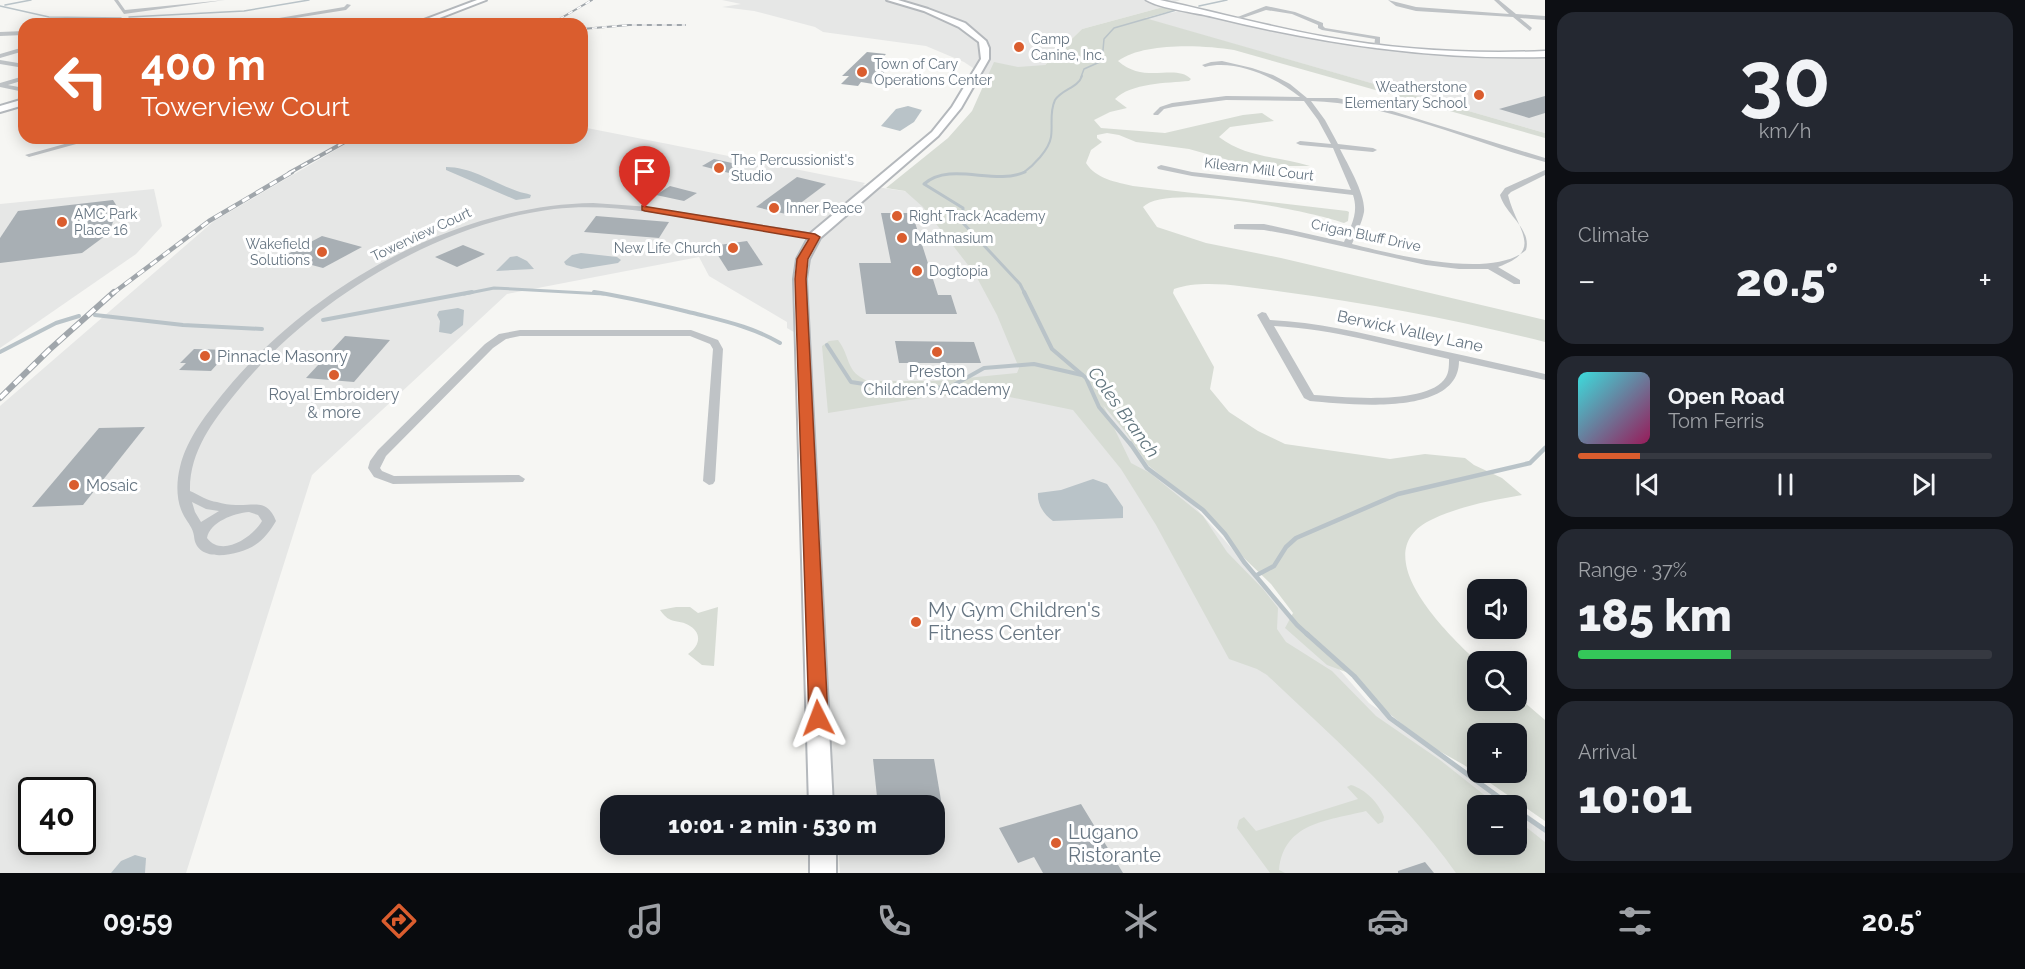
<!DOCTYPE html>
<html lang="en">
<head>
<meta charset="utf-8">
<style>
	:root { --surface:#171b24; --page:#242831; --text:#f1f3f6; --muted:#9ea1a6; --line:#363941; --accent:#da5d2e }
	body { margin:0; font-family:Raleway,sans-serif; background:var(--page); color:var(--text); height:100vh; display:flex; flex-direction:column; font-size:22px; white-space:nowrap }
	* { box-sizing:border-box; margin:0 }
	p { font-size:20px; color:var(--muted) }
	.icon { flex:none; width:33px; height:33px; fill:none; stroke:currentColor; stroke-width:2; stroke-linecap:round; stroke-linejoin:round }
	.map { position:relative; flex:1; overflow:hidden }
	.side { display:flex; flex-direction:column; gap:12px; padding:12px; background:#0d0f14; width:480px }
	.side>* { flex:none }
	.hud { position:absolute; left:18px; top:18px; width:570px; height:126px; border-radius:18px; box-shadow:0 3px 15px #0003; background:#da5d2e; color:#fff; overflow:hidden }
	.buttons { position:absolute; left:1467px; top:579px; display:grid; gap:12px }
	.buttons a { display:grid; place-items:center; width:60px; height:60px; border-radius:12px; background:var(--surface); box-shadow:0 3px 15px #0003; font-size:30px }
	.speed { position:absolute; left:18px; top:777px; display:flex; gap:12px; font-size:30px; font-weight:700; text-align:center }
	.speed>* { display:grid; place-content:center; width:78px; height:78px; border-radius:50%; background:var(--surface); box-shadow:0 3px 15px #0003; line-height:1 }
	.speed .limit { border:3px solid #111; border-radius:9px; background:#fff; color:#111 }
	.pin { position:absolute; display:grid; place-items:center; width:51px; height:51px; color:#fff; margin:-62px -26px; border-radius:50% 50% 50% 0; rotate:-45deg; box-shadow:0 0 6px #0007 }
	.pin .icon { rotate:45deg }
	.me { position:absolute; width:66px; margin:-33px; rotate:357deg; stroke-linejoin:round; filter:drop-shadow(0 0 4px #0008) }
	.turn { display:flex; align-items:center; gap:21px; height:126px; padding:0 24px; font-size:27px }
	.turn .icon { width:78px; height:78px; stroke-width:2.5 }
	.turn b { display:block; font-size:42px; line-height:51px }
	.big { font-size:45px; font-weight:800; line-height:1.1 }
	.side .card { flex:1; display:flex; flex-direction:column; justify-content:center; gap:9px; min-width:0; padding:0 21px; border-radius:18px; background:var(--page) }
	.side .dial { align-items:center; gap:0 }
	.dial b { font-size:78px; line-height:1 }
	.song { display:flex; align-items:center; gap:18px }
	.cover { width:72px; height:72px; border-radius:9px; background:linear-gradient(135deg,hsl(180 70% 55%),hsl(330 70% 35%)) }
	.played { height:6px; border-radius:3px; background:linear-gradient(90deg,var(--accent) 15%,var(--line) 15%) }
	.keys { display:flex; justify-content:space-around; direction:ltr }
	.heat { display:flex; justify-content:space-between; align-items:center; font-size:33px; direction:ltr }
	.charge { height:9px; border-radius:4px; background:linear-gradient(90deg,#34c759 37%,var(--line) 0) }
	.trip { position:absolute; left:600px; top:795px; width:345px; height:60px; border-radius:18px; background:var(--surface); box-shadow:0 3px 15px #0003; font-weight:800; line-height:60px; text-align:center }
	.tabs { display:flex; height:96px; justify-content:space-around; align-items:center; background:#090b0e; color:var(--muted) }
	.tabs .icon { width:42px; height:42px }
	.tabs .selected { color:var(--accent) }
	.tabs b { font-size:27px; color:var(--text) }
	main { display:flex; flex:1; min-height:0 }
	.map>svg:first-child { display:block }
</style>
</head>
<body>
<main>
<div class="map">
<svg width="1545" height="873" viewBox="0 0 1545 873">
	<rect width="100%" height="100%" fill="#f6f6f3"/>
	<g fill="#e6e7e6" fill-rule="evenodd">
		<path d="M 722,0 L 1180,0 L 1167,6 L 1082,29 L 1023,86 L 991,80 L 964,62 L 926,46 L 823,32 L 815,27 L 754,11 L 722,7 L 741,4 Z"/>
		<path d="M 1186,10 L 1303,37 L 1375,48 L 1545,58 L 1545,133 L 1143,18 Z"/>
		<path d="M 582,127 L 865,183 L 863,185 L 924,194 L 1102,402 L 1369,703 L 1514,805 L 1478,806 L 1478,844 L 1516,844 L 1517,807 L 1545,827 L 1545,873 L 840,873 L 838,845 L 934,844 L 934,806 L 835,805 L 804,338 L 787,328 L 787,322 L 709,276 L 699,257 L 507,294 L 312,475 L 186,873 L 0,873 L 0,406 L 214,221 L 356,138 L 582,138 ZM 32,790 L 82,790 L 82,842 L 32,842 Z"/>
		<path d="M 154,189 L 162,226 L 136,254 L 0,348 L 0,204 Z"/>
	</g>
	<g fill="#d7dcd4" fill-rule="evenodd">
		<path d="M 1167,6 L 1179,9 L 1145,18 L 1545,133 L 1545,138 L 1234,50 C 1203,45 1144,42 1118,61 C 1145,85 1175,63 1191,79 L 1189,81 C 1167,83 1131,83 1115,99 L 1127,108 L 1110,112 L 1094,120 L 1101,128 L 1165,133 L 1243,115 L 1262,113 L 1274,121 L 1230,127 L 1219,137 C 1246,158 1278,156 1310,166 L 1262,166 L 1239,163 L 1189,149 L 1136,142 L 1119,135 L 1107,133 L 1097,135 L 1097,138 L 1102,142 L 1091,150 L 1086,163 C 1096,179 1116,182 1133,186 L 1347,211 L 1349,212 L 1348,221 L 1344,223 C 1312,211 1166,182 1143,207 L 1157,227 L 1206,243 L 1281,258 L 1545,320 L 1545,342 C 1458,320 1372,304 1284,292 C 1252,288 1205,278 1174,289 L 1173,293 L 1214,367 L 1210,389 L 1229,412 L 1258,431 L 1285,444 L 1390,459 L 1425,454 L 1465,458 L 1474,465 L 1502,478 L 1522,495 C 1493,500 1460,506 1433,519 C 1362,551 1446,633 1478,662 L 1478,700 L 1516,700 L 1517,696 L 1545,720 L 1545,821 L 1464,765 L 1425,743 L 1385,710 L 1354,675 L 1327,665 L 1285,628 L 1293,613 L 1271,584 L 1245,559 L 1210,516 L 1148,465 L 1124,430 L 1103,405 L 1131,463 L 1150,473 L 1203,516 L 1227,552 L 1263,589 L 1278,608 L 1277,629 L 1286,642 L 1332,671 L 1376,716 L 1440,760 L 1497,805 L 1478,806 L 1478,844 L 1516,844 L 1517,820 L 1545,842 L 1545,873 L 1456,873 C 1403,798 1333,738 1267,675 L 1257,669 L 1229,659 L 1156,525 L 1121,469 L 1073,410 L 990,393 L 928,397 L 828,413 L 822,346 L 829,341 L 838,340 C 851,357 845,372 868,381 L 936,381 L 1017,373 L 1019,368 L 997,315 L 975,274 L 923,207 L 905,191 L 886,188 L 948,138 L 972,111 L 994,62 L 1018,67 L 1045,65 L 1082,29 ZM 1478,734 L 1516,734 L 1516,772 L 1478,772 Z"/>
		<path d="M 676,607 L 690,607 L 698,613 L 718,607 L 714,666 L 702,665 L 688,654 C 699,647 703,634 690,626 C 685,622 677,622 671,620 C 666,618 663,614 660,610 Z"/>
		<path d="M 1351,785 C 1365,789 1379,803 1384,817 L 1383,822 L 1378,824 L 1366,811 C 1327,821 1284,822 1279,870 L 1285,873 L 1270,873 L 1237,828 L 1239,820 L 1244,817 L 1256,831 L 1358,799 L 1347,787 Z"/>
	</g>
	<g fill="#b9c3c8">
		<path d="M 908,106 L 922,110 L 914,122 L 900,131 L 881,126 L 896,109 Z"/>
		<path d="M 446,167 C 472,167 494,183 517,191 C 522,193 526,193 531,195 L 530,198 L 516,200 L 446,170 Z"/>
		<path d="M 581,253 L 617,257 L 621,260 L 618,263 L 581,269 L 566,265 L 564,262 L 572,255 Z"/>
		<path d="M 517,256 L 527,261 L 534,269 L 496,271 L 510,257 Z"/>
		<path d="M 458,308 L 464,310 L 463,325 L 451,334 L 439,332 L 440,321 L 437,315 L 439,311 Z"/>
		<path d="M 1093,479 L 1107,484 L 1123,507 L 1123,518 L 1053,521 C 1044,515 1037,504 1038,493 L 1061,490 Z"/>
		<path d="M 135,855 L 146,858 L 145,873 L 111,873 L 121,861 Z"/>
	</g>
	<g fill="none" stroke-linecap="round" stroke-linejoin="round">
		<g stroke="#b9c3c8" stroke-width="1.5">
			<path d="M 5,5 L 31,0"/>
			<path d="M 0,6 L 49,17 L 121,18"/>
			<path d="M 1199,6 L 1227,0"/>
			<path d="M 129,17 L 244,11 L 309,0"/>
			<path d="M 1081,77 L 1084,69 L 1102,61 L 1104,39 L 1114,28 L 1180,9"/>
		</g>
		<path stroke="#b9c3c8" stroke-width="2" d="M 1023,173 C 1033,166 1049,150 1051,137 C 1053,124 1049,113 1055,100 C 1062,89 1078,88 1082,76"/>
		<g stroke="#b9c3c8" stroke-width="3">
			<path d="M 464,294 L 494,288 L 604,294"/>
			<path d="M 1025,294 L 1020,284 L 963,223 L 963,208 L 924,184 C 951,161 994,186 1025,172"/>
		</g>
		<g stroke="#b9c3c8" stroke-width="4">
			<path d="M 594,292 C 628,297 660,305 693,313 C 724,321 753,327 780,343"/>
			<path d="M 1024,292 L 1052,349 L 1086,378 L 1099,407 L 1131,445"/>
			<path d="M 95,315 L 183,325 L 262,329"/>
			<path d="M 323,320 L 472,292"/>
			<path d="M 827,345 L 851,382 L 910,391 L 952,386 L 984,368 L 1034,364 L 1082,375"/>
			<path d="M 0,352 L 56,323 L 79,316"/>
		</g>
		<g stroke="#b9c3c8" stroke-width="4.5">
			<path d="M 1130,443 L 1147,468 L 1203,510 L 1225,534 L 1244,562 L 1297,625 L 1308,635"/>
			<path d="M 1257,575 L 1274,566 L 1286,547 L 1296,538 L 1398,494 L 1530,463 L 1545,448"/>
		</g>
		<g stroke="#b9c3c8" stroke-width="5">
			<path d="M 1307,634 L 1354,676 L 1390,718 L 1511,806"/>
			<path d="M 1516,810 L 1545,830"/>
		</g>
	</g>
	<g fill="#a8afb4">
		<path d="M 867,52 L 886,54 L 877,63 L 891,65 L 873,84 L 861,82 L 858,86 L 841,84 L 849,76 L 842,76 Z"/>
		<path d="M 1545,96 L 1545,113 L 1529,118 L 1499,109 Z"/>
		<path d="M 714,159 L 741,165 L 729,173 L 702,166 Z"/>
		<path d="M 797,177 L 826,184 L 786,214 L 756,207 Z"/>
		<path d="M 670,186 L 697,193 L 684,201 L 656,195 Z"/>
		<path d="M 113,200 L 118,208 L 109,233 L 82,253 L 0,263 L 0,238 L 18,211 Z"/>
		<path d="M 881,213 L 912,213 L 938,295 L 951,295 L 957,314 L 866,314 L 859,263 L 891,263 Z"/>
		<path d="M 596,216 L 669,222 L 659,238 L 584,232 Z"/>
		<path d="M 322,236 L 362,247 L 323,268 L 282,257 Z"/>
		<path d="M 747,241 L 763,265 L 728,271 L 712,246 Z"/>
		<path d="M 463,245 L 485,254 L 457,267 L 435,257 Z"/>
		<path d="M 345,336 L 390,340 L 354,382 L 306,378 Z"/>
		<path d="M 895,341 L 974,342 L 981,363 L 899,363 Z"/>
		<path d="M 194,349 L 230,350 L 211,371 L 179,370 L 186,363 L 180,363 Z"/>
		<path d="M 145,427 L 83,505 L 32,507 L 99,428 Z"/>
		<path d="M 873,759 L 934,759 L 942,806 L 878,806 Z"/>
		<path d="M 1081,804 L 1123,873 L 1043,873 L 1034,857 L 1018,863 L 999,828 Z"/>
		<path d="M 1425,862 L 1434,873 L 1398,873 L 1398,871 Z"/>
	</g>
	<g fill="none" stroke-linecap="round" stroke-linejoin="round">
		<g stroke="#b4b8bc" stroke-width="4">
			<g id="secondary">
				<path d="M 477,0 L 486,0 L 424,24 L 413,24 Z"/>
				<path d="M 887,0 L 898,0 L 928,9 L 965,23 L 986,41 L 989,48 L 989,59 L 961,108 L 938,136 L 820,238 L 809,259 L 806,279 L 833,806 L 809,806 L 794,279 L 797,259 L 811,233 L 932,132 L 952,107 L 981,59 L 979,42 L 959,27 L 924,11 Z"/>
				<path d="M 24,99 L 24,105 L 0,112 L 0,106 Z"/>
				<rect x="810" y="844" width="26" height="29"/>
			</g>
		</g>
		<g stroke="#b4b8bc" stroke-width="3">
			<path id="primary" d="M 1146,0 L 1160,0 C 1216,12 1270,27 1326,37 C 1398,50 1472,54 1545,51 L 1545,57 C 1431,60 1323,44 1213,17 C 1194,12 1161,9 1146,0 Z"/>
		</g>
		<g fill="#bfc3c6" fill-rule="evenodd">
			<path d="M 114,0 L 118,0 L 125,10 L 225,0 L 124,14 Z"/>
			<path d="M 1388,0 L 1416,7 L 1509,14 L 1494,0 L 1499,0 L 1516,14 L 1545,16 L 1545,20 L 1520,18 L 1532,28 L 1530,31 L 1513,17 L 1416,11 L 1396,6 Z"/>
			<path d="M 347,4 L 351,5 L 346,10 L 257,24 L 244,24 L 344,7 Z"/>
			<path d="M 1266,6 L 1295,12 L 1323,23 L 1323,26 L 1325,28 L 1380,37 L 1380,47 L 1377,49 L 1374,47 L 1375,39 L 1322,30 L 1318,28 L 1318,25 L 1292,14 L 1266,10 L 1240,19 L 1235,18 Z"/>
			<path d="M 24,31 L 24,35 L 0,36 L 0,32 Z"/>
			<path d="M 24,47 L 24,51 L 0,58 L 0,54 Z"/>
			<path d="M 0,60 L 24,64 L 24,68 L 0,64 Z"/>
			<path d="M 1222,61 L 1252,68 L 1273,75 L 1290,84 L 1307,98 L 1337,98 L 1376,106 L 1545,158 L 1545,162 C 1470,142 1388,103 1311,101 L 1325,120 L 1338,144 L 1373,148 L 1377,150 L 1373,152 L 1340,149 C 1348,165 1366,195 1364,212 C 1362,223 1356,234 1352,244 C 1392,254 1492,280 1526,250 C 1532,229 1505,214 1500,195 L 1505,188 L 1545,170 L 1545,175 L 1511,192 L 1508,195 C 1517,231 1545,250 1498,267 L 1520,280 L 1520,284 L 1514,284 L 1488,269 L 1459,269 L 1426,265 L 1292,235 L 1264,230 L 1234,229 L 1234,225 L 1237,224 L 1264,224 L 1344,242 C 1351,226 1359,213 1353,195 L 1192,176 L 1158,169 L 1157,167 L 1161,165 L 1192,172 L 1351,190 L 1333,148 L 1300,145 L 1296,143 L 1300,141 L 1331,144 L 1318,120 L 1304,101 L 1226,100 L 1173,107 L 1164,109 L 1158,115 L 1154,115 L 1153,114 L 1160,107 L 1172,103 L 1226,96 L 1300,97 C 1276,78 1237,59 1205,67 L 1202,65 L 1211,62 Z"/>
			<path d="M 24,76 L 24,80 L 8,85 L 24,88 L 24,92 L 0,87 L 0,83 Z"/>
			<path d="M 86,138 L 98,138 L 29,157 L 25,155 Z"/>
			<path d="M 207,138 L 217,138 L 207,144 L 201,144 L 201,140 Z"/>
			<path d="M 593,203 L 650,207 L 815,233 L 819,236 L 815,239 C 779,233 743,227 707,222 C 657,213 606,203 554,209 C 435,224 309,302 235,394 C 212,422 189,453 190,491 C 199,495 208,501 217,502 C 223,504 230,505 236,505 C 254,506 267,498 276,521 C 270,531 264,539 255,545 C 240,555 196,565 194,536 C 193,528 188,523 184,516 C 176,502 176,483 180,467 C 187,438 207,413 226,390 C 312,286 456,205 593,203 ZM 192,502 L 206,509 L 219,511 L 201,522 L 195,512 ZM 249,512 L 258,515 L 262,521 C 253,537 222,558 207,538 C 210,522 234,513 249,512 Z"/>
			<path d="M 1262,312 L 1266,313 L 1270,320 C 1317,322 1361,333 1406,343 C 1453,353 1498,363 1545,374 L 1545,380 L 1459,361 C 1459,418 1347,404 1310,401 L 1304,398 L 1257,315 ZM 1274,326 C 1333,329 1391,346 1449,359 C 1449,365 1449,372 1446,377 C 1429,406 1343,397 1314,395 Z"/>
			<path d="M 520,330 L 691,330 L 718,340 L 723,349 L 715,481 L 713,484 L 709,485 L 703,481 L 713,349 L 710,344 L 690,336 L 520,336 L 506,339 L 493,348 L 386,456 L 380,468 L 382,471 L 394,476 L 519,475 L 525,479 L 523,482 L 393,484 L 374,477 L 368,468 L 370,461 L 378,450 L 485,344 L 499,334 Z"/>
		</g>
		<use href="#secondary" fill="#fff" fill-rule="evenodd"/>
		<use href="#primary" fill="#fff" fill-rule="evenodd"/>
		<g stroke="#a0a6ab" stroke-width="2">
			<g id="rail-far3">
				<path d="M 551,24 L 592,0"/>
				<path d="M 582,29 L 629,25 L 685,25"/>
			</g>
		</g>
		<g stroke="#a0a6ab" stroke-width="4">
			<path id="rail-far2" d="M 289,173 L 352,138"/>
		</g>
		<g stroke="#a0a6ab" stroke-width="4.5">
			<path id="rail-far1" d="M 112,294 L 209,221 L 292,172"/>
		</g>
		<g stroke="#a0a6ab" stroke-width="6">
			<path id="rail" d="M 0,398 L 49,350 L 114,292"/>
		</g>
		<use href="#rail-far3" stroke="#fff" stroke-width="1.5" stroke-dasharray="5" stroke-linecap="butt"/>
		<use href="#rail-far2" stroke="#fff" stroke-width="2" stroke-dasharray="7" stroke-linecap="butt"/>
		<use href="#rail-far1" stroke="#fff" stroke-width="3" stroke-dasharray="8" stroke-linecap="butt"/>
		<use href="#rail" stroke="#fff" stroke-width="4" stroke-dasharray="10" stroke-linecap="butt"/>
	</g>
	<path fill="#da5d2e" stroke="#8e3c1e" stroke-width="1.5" d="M 642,206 L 815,234 L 820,237 L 808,259 L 806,279 L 828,718 L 825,724 L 818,726 L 811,724 L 809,718 L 795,279 L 797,259 L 809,239 L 645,211 L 642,210 Z"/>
	<g fill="#da5d2e" stroke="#fff" stroke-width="2">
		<circle cx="1019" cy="47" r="6"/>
		<circle cx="862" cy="72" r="6"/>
		<circle cx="1479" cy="95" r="6"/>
		<circle cx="719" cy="168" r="6"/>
		<circle cx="774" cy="208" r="6"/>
		<circle cx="897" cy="216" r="6"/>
		<circle cx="62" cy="222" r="6"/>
		<circle cx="902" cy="238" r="6"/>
		<circle cx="733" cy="248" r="6"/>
		<circle cx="322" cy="252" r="6"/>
		<circle cx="917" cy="271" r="6"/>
		<circle cx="937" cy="352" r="6"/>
		<circle cx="205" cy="356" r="6"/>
		<circle cx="334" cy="375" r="6"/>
		<circle cx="74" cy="485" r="6"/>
		<circle cx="916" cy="622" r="6"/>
		<circle cx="1056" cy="843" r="6"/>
	</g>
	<g text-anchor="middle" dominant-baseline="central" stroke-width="6" stroke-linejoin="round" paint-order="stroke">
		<g font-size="14" fill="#667582" stroke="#fff" text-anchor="start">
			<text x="1031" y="39">Camp<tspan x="1031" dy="16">Canine, Inc.</tspan></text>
			<text x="874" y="64">Town of Cary<tspan x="874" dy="16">Operations Center</tspan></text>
			<text x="1467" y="87" text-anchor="end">Weatherstone<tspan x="1467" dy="16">Elementary School</tspan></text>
			<text x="731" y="160">The Percussionist's<tspan x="731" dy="16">Studio</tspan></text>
			<text x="786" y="208">Inner Peace</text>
			<text x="74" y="214">AMC Park<tspan x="74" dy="16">Place 16</tspan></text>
			<text x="909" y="216">Right Track Academy</text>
			<text x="914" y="238">Mathnasium</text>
			<text x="310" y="244" text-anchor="end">Wakefield<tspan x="310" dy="16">Solutions</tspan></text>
			<text x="721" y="248" text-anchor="end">New Life Church</text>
			<text x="929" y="271">Dogtopia</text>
		</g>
		<g font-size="14" fill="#667582" stroke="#fff">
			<text transform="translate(1259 169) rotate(7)">Kilearn Mill Court</text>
			<text transform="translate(421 234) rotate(-25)">Towerview Court</text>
			<text transform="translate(1366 235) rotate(12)">Crigan Bluff Drive</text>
		</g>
		<g font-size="16" fill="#667582" stroke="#fff">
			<text transform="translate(1410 331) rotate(12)">Berwick Valley Lane</text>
		</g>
		<g font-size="16" fill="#667582" stroke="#fff" text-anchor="start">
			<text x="217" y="356">Pinnacle Masonry</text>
			<text x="937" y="371" text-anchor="middle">Preston<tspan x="937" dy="18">Children's Academy</tspan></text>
			<text x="334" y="394" text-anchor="middle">Royal Embroidery<tspan x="334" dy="18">&amp; more</tspan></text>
			<text x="86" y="485">Mosaic</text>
		</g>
		<g font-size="18" font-style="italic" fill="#62767f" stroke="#fff">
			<text transform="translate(1124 412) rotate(54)">Coles Branch</text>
		</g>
		<g font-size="20" fill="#667582" stroke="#fff" text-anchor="start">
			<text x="928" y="610">My Gym Children's<tspan x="928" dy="23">Fitness Center</tspan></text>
			<text x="1068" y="832">Lugano<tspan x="1068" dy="23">Ristorante</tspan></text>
		</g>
	</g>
</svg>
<div class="buttons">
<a><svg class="icon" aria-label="sound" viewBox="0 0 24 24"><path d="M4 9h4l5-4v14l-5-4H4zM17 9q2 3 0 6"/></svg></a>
<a><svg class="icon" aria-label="search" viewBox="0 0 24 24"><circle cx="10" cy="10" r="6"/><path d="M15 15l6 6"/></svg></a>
<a>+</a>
<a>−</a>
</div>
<div class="speed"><div class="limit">40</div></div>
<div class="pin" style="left:645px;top:208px;background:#d93025"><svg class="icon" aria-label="arrive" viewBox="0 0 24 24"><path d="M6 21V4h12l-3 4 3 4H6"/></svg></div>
<svg class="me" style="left:818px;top:718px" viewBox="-20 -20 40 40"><path d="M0-17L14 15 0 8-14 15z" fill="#da5d2e" stroke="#fff" stroke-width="4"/></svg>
<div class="trip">10:01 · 2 min · 530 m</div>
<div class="hud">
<div class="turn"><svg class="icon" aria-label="left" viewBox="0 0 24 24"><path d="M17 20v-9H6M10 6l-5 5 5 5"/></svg><div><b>400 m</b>Towerview Court</div></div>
</div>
</div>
<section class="side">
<div class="card dial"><b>30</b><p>km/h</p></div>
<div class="card"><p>Climate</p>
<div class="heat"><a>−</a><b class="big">20.5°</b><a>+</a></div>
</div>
<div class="card">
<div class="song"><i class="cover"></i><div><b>Open Road</b><p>Tom Ferris</p></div></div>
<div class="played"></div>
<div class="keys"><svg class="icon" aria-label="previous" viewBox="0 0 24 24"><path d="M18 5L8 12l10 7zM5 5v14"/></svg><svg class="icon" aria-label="pause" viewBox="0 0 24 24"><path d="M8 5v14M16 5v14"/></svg><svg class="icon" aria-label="next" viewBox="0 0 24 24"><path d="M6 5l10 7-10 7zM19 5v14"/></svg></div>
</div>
<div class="card"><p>Range · 37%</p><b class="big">185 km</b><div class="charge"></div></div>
<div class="card"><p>Arrival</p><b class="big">10:01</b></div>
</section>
</main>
<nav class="tabs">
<b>09:59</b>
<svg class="icon selected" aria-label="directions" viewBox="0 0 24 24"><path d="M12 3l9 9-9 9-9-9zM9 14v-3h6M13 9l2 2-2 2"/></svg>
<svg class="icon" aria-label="music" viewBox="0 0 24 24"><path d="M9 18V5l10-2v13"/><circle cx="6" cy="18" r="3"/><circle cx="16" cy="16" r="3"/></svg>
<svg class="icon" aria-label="phone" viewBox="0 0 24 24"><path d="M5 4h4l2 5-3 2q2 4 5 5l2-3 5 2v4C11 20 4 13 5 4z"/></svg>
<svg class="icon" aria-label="climate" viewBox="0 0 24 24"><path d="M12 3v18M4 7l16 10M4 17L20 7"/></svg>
<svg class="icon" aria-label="car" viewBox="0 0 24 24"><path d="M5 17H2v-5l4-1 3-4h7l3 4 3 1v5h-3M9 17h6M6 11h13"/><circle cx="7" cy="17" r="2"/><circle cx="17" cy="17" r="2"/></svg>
<svg class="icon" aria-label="filters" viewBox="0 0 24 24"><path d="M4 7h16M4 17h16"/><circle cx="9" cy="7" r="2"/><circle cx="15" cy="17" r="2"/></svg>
<b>20.5°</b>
</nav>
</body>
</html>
